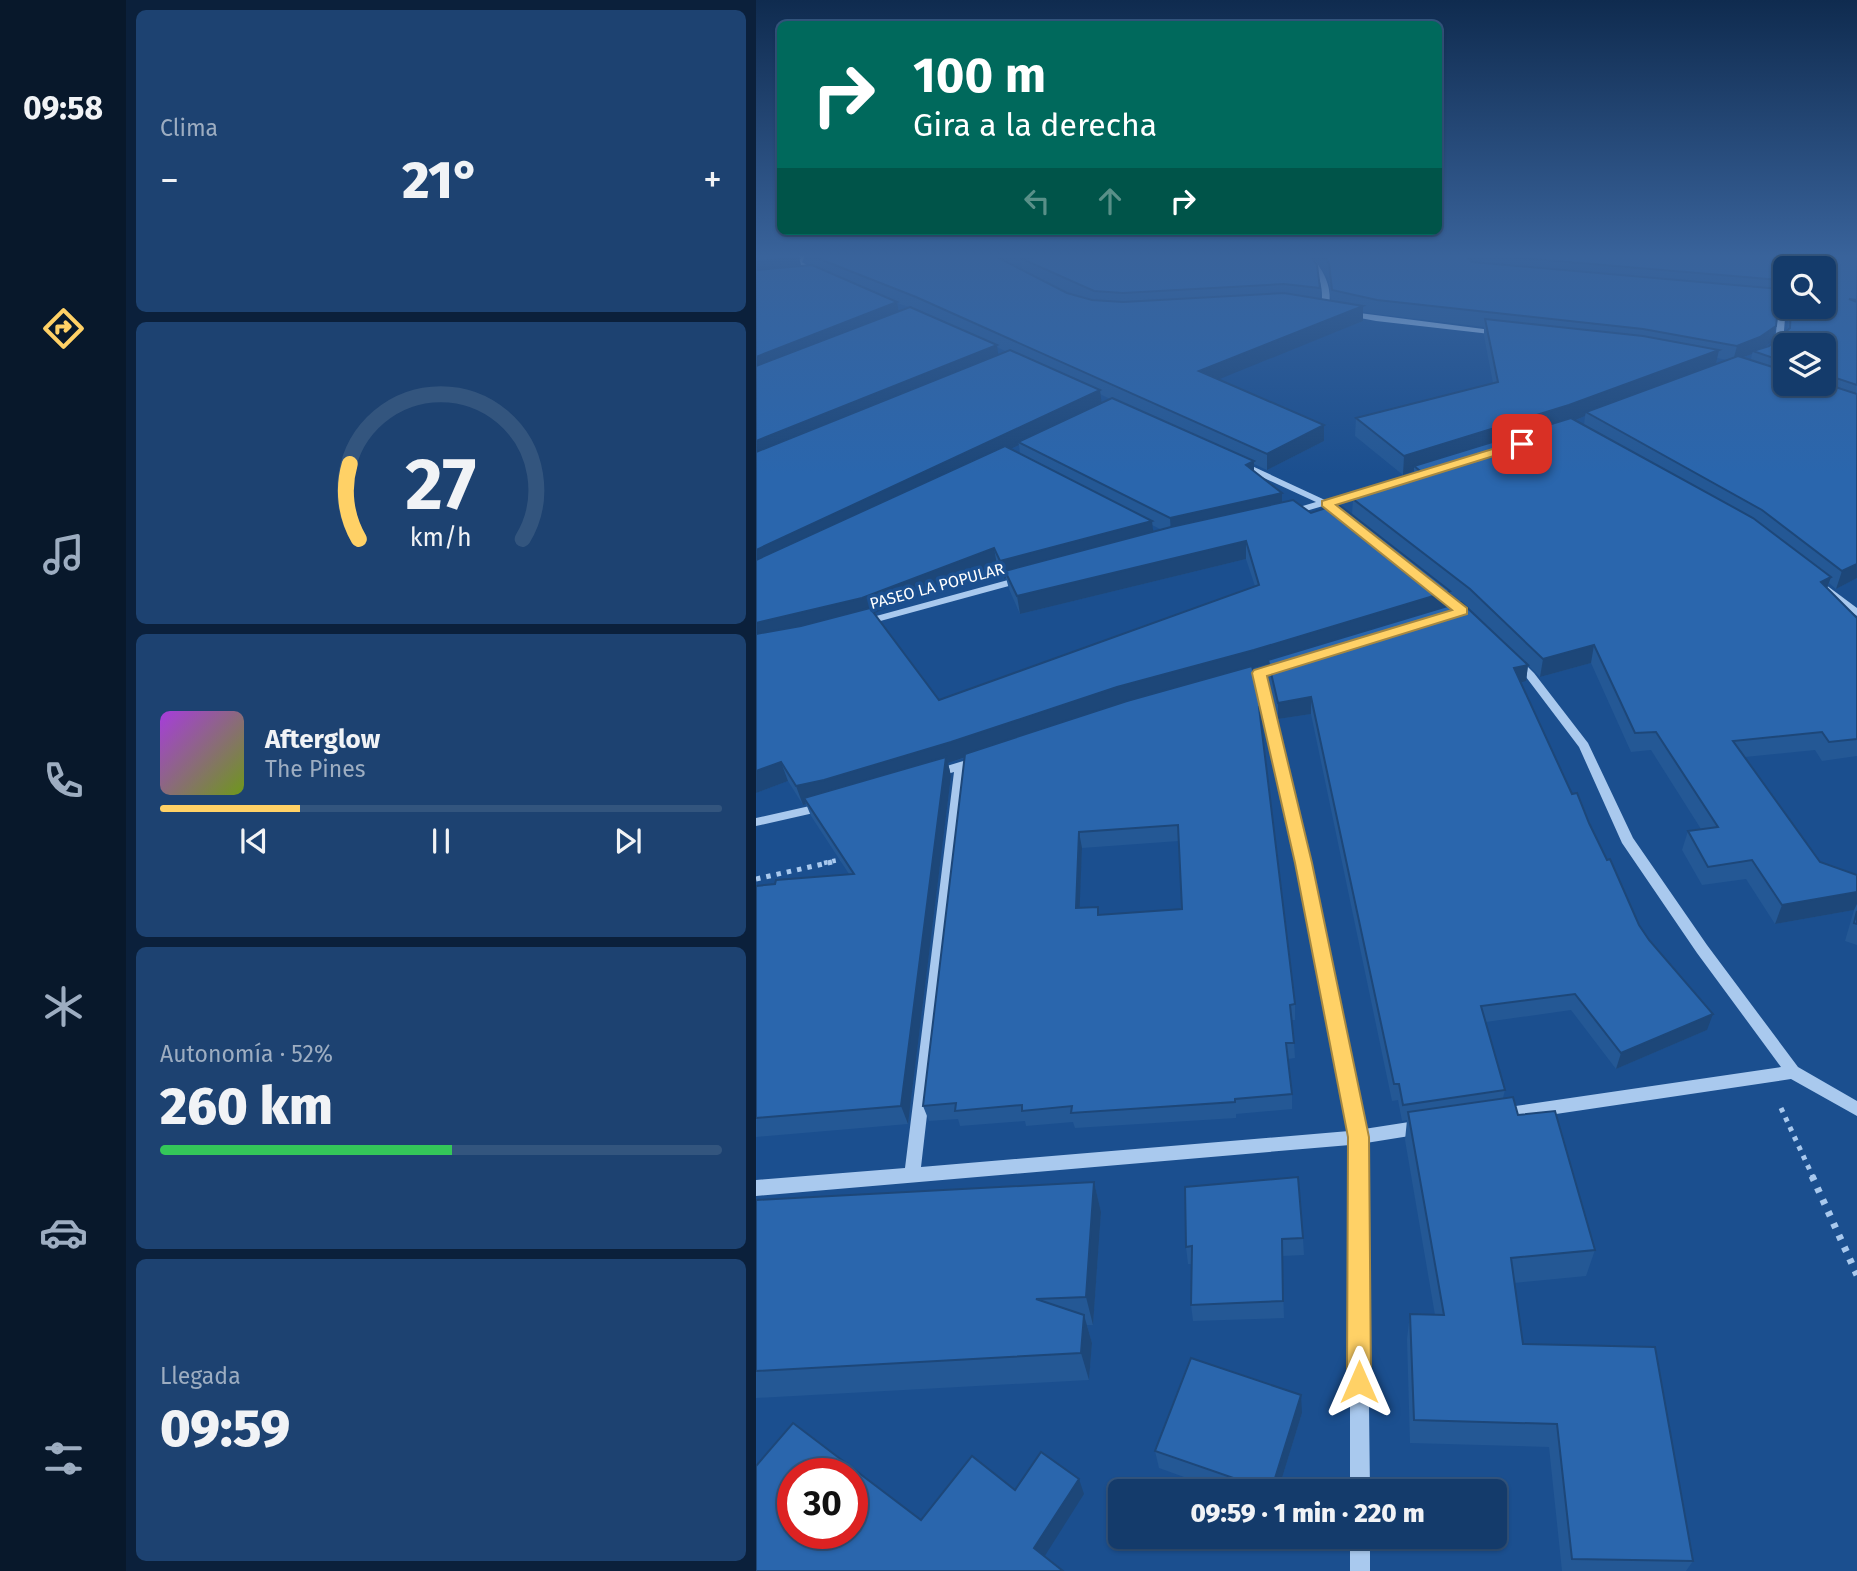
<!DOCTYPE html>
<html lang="es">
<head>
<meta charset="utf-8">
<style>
	:root { --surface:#143b6b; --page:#1d4271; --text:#f1f3f6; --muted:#9dadc1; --line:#33557e; --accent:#ffd166 }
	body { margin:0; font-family:"Fira Sans",sans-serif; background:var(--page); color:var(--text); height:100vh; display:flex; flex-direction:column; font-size:26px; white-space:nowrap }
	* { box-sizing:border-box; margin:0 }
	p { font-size:23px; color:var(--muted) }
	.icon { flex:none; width:38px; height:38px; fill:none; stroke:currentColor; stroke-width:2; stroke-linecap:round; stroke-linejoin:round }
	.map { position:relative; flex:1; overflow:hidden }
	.side { display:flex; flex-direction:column; gap:10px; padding:10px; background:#0b203b; width:630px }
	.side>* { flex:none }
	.hud { position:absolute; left:21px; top:21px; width:665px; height:214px; border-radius:10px; box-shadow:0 2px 5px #0004,0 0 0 2px var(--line); background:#00695c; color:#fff; overflow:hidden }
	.buttons { position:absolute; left:1017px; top:256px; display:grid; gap:14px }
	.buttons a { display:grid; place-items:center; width:63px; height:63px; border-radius:10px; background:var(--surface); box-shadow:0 2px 5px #0004,0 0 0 2px var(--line); font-size:35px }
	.speed { position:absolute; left:21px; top:1458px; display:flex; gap:14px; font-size:35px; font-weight:700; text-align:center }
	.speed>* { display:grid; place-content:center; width:91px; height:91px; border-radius:50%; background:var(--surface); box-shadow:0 2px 5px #0004,0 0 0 2px var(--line); line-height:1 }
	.speed .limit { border:10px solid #d22; background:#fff; color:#111 }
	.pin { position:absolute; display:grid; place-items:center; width:60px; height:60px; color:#fff; margin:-30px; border-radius:14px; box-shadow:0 4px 10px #0006 }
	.me { position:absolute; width:77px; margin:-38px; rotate:0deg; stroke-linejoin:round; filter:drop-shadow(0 0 5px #0008) }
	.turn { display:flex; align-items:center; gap:24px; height:147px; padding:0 21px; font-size:32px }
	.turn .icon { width:91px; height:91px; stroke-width:2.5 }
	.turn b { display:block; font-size:49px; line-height:60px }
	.lanes { display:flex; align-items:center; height:66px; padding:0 21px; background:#0003; justify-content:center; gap:35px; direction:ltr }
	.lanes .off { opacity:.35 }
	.big { font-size:52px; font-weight:800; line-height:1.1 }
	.side .widget { flex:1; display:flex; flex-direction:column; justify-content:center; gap:10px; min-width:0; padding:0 24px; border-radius:10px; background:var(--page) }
	.side .dial { align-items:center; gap:0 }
	.dial svg { height:182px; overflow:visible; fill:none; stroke:var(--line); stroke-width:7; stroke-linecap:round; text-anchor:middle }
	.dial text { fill:var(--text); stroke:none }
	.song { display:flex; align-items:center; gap:21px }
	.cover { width:84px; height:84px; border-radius:10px; background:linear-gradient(135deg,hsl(280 70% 55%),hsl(80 70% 35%)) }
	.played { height:7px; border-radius:4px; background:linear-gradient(90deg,var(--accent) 25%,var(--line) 25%) }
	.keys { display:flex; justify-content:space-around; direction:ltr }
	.heat { display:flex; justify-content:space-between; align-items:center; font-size:38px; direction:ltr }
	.charge { height:10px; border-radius:5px; background:linear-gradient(90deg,#34c759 52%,var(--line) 0) }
	.trip { position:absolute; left:352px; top:1479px; width:399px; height:70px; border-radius:10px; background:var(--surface); box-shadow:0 2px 5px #0004,0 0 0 2px var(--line); font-weight:800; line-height:70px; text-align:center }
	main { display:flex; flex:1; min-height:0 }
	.tab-bar { display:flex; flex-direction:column; width:126px; justify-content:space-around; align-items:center; background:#08182b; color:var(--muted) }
	.tab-bar .icon { width:49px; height:49px }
	.tab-bar .on { color:var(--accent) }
	.tab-bar b { font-size:32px; color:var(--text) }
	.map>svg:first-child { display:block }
</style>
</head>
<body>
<main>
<nav class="tab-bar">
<b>09:58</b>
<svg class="icon on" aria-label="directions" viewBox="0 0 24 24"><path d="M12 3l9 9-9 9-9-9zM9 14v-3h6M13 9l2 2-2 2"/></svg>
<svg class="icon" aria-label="music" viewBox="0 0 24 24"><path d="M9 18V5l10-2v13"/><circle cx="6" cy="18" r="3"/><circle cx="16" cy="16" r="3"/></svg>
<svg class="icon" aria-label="phone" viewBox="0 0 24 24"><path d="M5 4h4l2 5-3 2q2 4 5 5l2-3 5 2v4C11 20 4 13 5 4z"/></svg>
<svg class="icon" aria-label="climate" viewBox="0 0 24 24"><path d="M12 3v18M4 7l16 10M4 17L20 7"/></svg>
<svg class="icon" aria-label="car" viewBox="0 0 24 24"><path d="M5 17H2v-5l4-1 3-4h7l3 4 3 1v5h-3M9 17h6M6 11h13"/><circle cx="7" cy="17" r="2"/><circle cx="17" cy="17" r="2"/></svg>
<svg class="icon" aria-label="filters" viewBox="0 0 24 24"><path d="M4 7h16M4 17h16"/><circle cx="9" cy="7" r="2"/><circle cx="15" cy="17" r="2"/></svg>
</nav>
<section class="side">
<div class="widget"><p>Clima</p>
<div class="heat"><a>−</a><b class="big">21°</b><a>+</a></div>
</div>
<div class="widget dial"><svg viewBox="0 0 100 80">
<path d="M14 69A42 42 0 1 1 86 69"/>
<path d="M14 69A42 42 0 0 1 10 36" stroke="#ffd166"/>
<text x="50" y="56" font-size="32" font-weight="700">27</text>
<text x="50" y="72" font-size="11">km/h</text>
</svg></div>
<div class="widget">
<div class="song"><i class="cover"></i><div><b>Afterglow</b><p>The Pines</p></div></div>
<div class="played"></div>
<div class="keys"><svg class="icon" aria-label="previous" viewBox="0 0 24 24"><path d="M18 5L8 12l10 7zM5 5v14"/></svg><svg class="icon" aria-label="pause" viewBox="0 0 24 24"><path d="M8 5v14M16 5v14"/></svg><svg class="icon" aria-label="next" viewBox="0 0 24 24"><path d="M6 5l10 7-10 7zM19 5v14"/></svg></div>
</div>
<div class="widget"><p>Autonomía · 52%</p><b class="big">260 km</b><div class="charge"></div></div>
<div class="widget"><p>Llegada</p><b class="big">09:59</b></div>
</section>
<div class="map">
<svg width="1101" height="1571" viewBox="0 0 1101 1571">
	<rect width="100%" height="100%" fill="#1b4f8f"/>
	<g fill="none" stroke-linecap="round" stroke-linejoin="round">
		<path stroke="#a9c9ee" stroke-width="4.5" stroke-dasharray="3.5 5" stroke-linecap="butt" d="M 68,863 L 87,859"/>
		<g stroke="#a9c9ee" stroke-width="5" stroke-dasharray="4.5 6" stroke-linecap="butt">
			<path d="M 0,879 L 76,862"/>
			<path d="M 1025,1108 L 1057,1177"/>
		</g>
		<path stroke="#a9c9ee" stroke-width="7" stroke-dasharray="5 8" stroke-linecap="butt" d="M 1056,1176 L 1101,1275"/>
		<g fill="#a9c9ee" fill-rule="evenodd">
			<path d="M 44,255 L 50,255 L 46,262 L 62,273 L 62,275 L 58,275 L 40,264 Z"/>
			<path d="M 549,255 L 555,255 C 568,272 578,288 572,310 L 565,308 C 569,286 562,272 549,255 Z"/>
			<path d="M 1029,255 L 1035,255 L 1033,268 L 1029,268 L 1029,270 L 1027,268 Z"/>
			<path d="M 1029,272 L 1030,306 L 1027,343 L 1015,350 L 1011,348 L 1019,342 L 1026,274 Z"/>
			<path d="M 588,311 L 743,331 L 747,333 L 743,335 L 620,321 L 588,315 Z"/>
			<path d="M 483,460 L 569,500 L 670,470 L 677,472 L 576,503 L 592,517 L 587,520 L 567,506 L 533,516 L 530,515 L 530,511 L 560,502 L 480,465 L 480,461 Z"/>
			<path d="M 267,576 L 272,579 L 271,581 L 106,626 L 101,623 L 102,621 Z"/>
			<path d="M 1066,582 L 1101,608 L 1101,616 L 1062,587 L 1061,585 Z"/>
			<path d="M 760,658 L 764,659 L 778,673 L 832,743 L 877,838 L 951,945 L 1042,1067 L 1101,1101 L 1101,1116 L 1035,1079 L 746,1122 L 740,1120 L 738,1115 L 740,1110 L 746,1108 L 1025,1067 L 941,953 L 866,843 L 823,747 L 770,677 L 756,663 L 755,661 Z"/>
			<path d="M 503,670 L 509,673 L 554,863 L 608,1129 L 666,1120 L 672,1122 L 674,1127 L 672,1132 L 666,1134 L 610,1143 L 614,1491 L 594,1491 L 594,1145 L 0,1196 L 0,1180 L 149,1168 L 198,772 L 178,778 L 172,774 L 174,771 L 224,756 L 230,760 L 228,763 L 211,768 L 165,1167 L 593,1131 L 540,863 L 497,673 Z"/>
			<path d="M 67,803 L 73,807 L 71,810 L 0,826 L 0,818 Z"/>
			<rect x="594" y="1536" width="20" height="35"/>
		</g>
	</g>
	<g fill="#245895" fill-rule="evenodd">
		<path d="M 0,255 L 41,255 L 41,256 L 43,258 L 45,266 L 55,265 L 49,261 L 48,255 L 554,255 L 564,288 L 564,299 L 575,301 L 572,278 L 556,255 L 1028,255 L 1025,280 L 1023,289 L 1020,326 L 1017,341 L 1006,348 L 1013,346 L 1031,331 L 1033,306 L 1068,306 L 1068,268 L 1032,268 L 1035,257 L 1037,255 L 1101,255 L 1101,578 L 1080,589 L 1073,583 L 1071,588 L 1101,618 L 1101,756 L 1066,761 L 1059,750 L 989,757 L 1064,862 L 1101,875 L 1101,945 L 1089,941 L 1098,910 L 1019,924 L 990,879 L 946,885 L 926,850 L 932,831 L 945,829 L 895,750 L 875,752 L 835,663 L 784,677 L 772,665 L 770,681 L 765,682 L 816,794 L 833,823 L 883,925 L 951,1030 L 860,1069 L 815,1010 L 730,1022 L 749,1090 L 747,1098 L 762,1115 L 839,1250 L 830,1276 L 758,1283 L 767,1344 L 937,1561 L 930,1571 L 806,1571 L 793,1447 L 654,1443 L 651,1339 L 654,1314 L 679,1315 L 649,1140 L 651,1120 L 646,1121 L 642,1100 L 636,1101 L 555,714 L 522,719 L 512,677 L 512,664 L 497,669 L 506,706 L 506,722 L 505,722 L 539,1004 L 539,1020 L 536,1020 L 538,1043 L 539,1058 L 532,1059 L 536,1094 L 536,1109 L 480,1114 L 480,1118 L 319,1128 L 317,1122 L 270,1126 L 269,1121 L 204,1126 L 202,1119 L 173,1121 L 167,1106 L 209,758 L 192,763 L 195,776 L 152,1124 L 0,1137 L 0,886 L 19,884 L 93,874 L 55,816 L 50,804 L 47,805 L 32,781 L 0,793 ZM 265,263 L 266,269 L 255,264 ZM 141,303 L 153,307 L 143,311 ZM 607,312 L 620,314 L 728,327 L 728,336 L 737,383 L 600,418 L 599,436 L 647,475 L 658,471 L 657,479 L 597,499 L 596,515 L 555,513 L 526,502 L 526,493 L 498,471 L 498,464 L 511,470 L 568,441 L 568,425 L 462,379 L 607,321 ZM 1029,345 L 1068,345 L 1068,383 L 1029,383 ZM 241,347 L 251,352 L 242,355 ZM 996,354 L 995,360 L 986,358 ZM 961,358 L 971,360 L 960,364 ZM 344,394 L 354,399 L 345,403 ZM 829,416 L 828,425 L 820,420 ZM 263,445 L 264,454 L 255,449 ZM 396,525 L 406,530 L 397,532 ZM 490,559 L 499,586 L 183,700 L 118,613 L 241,565 L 248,579 L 250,578 L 253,589 L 264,614 ZM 694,593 L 712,607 L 747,641 L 693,606 ZM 423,841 L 426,909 L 343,915 L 342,907 L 323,908 L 326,848 Z"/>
		<path d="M 338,1182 L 345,1212 L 337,1325 L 331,1325 L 336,1343 L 333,1380 L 0,1398 L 0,1200 Z"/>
		<path d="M 547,1238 L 548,1255 L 526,1256 L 528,1318 L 437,1321 L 435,1305 L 436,1264 L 432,1264 L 430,1247 Z"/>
		<path d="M 546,1413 L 522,1491 L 467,1491 L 403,1468 L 399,1451 Z"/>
	</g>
	<g fill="#1d4779">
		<path d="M 35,255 L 41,255 L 39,258 L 43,258 L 47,272 L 0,276 L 0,261 Z"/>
		<path d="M 715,255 L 716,255 L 715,267 L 711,257 Z"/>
		<path d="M 141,302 L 144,317 L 0,374 L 0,357 Z"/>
		<path d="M 607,306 L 607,321 L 444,387 L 443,371 Z"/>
		<path d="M 1020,326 L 1017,341 L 1000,353 L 997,351 L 996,354 L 977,361 L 981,346 Z"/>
		<path d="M 241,345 L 243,360 L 0,460 L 0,441 Z"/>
		<path d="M 963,350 L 959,368 L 830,412 L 829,416 L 810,424 L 658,466 L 658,471 L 647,475 L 648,456 Z"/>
		<path d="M 344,390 L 346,406 L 262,442 L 263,445 L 0,570 L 0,550 Z"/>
		<path d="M 568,425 L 568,441 L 511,470 L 511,454 Z"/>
		<path d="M 498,461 L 498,477 L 490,465 Z"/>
		<path d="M 526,493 L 526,509 L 415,534 L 414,518 Z"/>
		<path d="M 396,521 L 398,538 L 249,571 L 250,578 L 248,579 L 244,561 Z"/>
		<path d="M 490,541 L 490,559 L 264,614 L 261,596 Z"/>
		<path d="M 238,548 L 241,565 L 111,616 L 0,642 L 0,623 Z"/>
		<path d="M 1101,564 L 1101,578 L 1080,589 L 1086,571 Z"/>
		<path d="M 1075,577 L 1069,594 L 1065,582 Z"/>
		<path d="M 694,591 L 692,609 L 512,660 L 512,664 L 498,668 L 363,705 L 192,763 L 195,776 L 152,1124 L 145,1106 L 189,764 L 48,798 L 50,804 L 47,805 L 40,786 L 361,687 Z"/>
		<path d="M 838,645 L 835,663 L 784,677 L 787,659 Z"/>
		<path d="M 772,665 L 770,681 L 756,685 L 758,668 Z"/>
		<path d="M 555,697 L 555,714 L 522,719 L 522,703 Z"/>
		<path d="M 506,706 L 506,722 L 503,722 L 503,707 Z"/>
		<path d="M 25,762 L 32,781 L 0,793 L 0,771 Z"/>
		<path d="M 323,832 L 326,848 L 323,924 L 320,908 Z"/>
		<path d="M 1101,892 L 1101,904 L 1098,910 L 1019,924 L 1026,905 Z"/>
		<path d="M 957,1014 L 951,1030 L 860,1069 L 865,1053 Z"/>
		<path d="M 338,1182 L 345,1212 L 337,1325 L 330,1297 Z"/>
		<path d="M 328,1315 L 336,1343 L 333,1380 L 325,1353 Z"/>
		<path d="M 545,1395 L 546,1413 L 522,1491 L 515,1491 Z"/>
		<path d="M 323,1479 L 328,1494 L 285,1562 L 278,1548 Z"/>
	</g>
	<g fill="#2a66ad" stroke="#1d4779" stroke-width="2" fill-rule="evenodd">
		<path d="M 0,255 L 40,255 L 43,258 L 0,261 Z"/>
		<path d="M 56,255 L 237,255 L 311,293 L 336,300 L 367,302 L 528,293 L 607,306 L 443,371 L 568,425 L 511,454 L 160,297 L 61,258 Z"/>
		<path d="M 312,255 L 554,255 L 561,265 L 564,288 L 528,284 L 367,293 L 338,291 L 264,258 Z"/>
		<path d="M 566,255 L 715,255 L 711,257 L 716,262 L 1024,289 L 1020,326 L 1004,337 L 981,346 L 887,329 L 621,300 L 576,290 L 573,263 Z"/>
		<path d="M 730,255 L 1028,255 L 1025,280 Z"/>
		<path d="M 1039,255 L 1101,255 L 1101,300 L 1093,299 L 1101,302 L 1101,385 L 1068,374 L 1068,345 L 1029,345 L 1029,362 L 997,351 L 1013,346 L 1034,328 L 1035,306 L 1068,306 L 1068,268 L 1035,268 L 1035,257 Z"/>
		<path d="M 56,265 L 141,302 L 0,357 L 0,270 Z"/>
		<path d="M 154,307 L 241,345 L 0,441 L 0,366 Z"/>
		<path d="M 729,319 L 887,336 L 963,350 L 813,405 L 648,456 L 600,418 L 742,382 Z"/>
		<path d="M 254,350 L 344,390 L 0,550 L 0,452 Z"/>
		<path d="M 982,356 L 1029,371 L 1029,383 L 1067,383 L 1101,394 L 1101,564 L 1086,571 L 1006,510 L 830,412 Z"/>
		<path d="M 356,398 L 498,461 L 490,465 L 526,493 L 414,518 L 262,442 Z"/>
		<path d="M 815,418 L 997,518 L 1075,577 L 1065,582 L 1101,618 L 1101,739 L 1073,742 L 1066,732 L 977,741 L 1064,862 L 1101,875 L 1101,892 L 1026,905 L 996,860 L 952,867 L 932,831 L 962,827 L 900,732 L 879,733 L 838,645 L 787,659 L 714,589 L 597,499 L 669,475 L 658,466 Z"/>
		<path d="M 249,446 L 396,521 L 244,561 L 238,548 L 106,598 L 0,623 L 0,560 Z"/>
		<path d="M 537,500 L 555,513 L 582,504 L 694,591 L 498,650 L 361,687 L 195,742 L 68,780 L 40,786 L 25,762 L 0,771 L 0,634 L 45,626 L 114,608 L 183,700 L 503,585 L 490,541 L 261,596 L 249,571 L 415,527 Z"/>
		<path d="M 705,602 L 772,665 L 758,668 L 816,794 L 821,793 L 833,823 L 851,860 L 854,859 L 883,925 L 893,940 L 957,1014 L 865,1053 L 819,994 L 725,1006 L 749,1090 L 647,1105 L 643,1084 L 638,1084 L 555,697 L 522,703 L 512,660 Z"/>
		<path d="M 496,666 L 506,706 L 503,707 L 539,1004 L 534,1005 L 538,1043 L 530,1043 L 536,1094 L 479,1099 L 479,1102 L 315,1113 L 316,1106 L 266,1111 L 266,1105 L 199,1111 L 200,1103 L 167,1106 L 209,754 L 371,701 ZM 422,825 L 426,909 L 342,915 L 342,907 L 320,908 L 323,832 Z"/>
		<path d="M 190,757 L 145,1106 L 0,1118 L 0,886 L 19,884 L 20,880 L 98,874 L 48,798 Z"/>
		<path d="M 1101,911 L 1101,924 L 1098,923 Z"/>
		<path d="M 757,1097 L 762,1115 L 799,1111 L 839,1250 L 755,1258 L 767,1344 L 899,1347 L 937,1561 L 816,1559 L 801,1424 L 658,1420 L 654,1314 L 688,1315 L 652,1112 Z"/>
		<path d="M 542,1177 L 547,1238 L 526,1239 L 527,1301 L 435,1305 L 436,1246 L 430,1247 L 429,1187 Z"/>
		<path d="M 338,1182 L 330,1297 L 280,1299 L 328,1315 L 325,1353 L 0,1371 L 0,1200 Z"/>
		<path d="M 435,1358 L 545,1395 L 515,1491 L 399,1451 Z"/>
		<path d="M 37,1423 L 165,1520 L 216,1456 L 259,1490 L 285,1452 L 323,1479 L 278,1548 L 307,1571 L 0,1571 L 0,1466 ZM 37,1474 L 96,1474 L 96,1533 L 37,1533 Z"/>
	</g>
	<linearGradient id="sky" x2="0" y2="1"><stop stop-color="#0f2b4f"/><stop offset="0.54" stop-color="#39639b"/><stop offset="1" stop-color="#39639b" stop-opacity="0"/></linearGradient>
	<rect width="1101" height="474" fill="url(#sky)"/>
	<path fill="#ffd166" stroke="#a68842" stroke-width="2" d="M 766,440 L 770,441 L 770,446 L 580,505 L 711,608 L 711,614 L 511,676 L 556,863 L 613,1137 L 615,1382 L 612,1391 L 603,1394 L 595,1391 L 591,1382 L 592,1137 L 539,863 L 496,673 L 498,670 L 696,610 L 566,506 L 566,501 Z"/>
	<g text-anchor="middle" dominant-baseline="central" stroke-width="7" stroke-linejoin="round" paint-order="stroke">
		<g font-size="16" fill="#fff" stroke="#1b4f8f">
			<text transform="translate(181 586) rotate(-15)">PASEO LA POPULAR</text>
		</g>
	</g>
</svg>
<div class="buttons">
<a><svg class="icon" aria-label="search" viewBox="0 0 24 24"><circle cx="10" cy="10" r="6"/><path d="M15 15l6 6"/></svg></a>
<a><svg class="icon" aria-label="layers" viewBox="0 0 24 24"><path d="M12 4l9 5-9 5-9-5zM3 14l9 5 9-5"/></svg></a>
</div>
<div class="speed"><div class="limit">30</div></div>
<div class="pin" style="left:766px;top:444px;background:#d93025"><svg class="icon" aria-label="arrive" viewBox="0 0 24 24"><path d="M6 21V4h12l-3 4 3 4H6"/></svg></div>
<svg class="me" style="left:603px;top:1382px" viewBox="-20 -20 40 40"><path d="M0-17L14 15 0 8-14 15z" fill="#ffd166" stroke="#fff" stroke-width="4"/></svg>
<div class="trip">09:59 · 1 min · 220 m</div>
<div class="hud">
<div class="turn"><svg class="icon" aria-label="right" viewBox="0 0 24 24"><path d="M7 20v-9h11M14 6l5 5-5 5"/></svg><div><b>100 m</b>Gira a la derecha</div></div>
<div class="lanes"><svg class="icon off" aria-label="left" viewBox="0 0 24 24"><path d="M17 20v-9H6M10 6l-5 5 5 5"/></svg><svg class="icon off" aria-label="ahead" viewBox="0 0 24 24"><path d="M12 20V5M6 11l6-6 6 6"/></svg><svg class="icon" aria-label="right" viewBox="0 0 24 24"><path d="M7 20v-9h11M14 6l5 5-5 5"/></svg></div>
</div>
</div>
</main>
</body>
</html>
